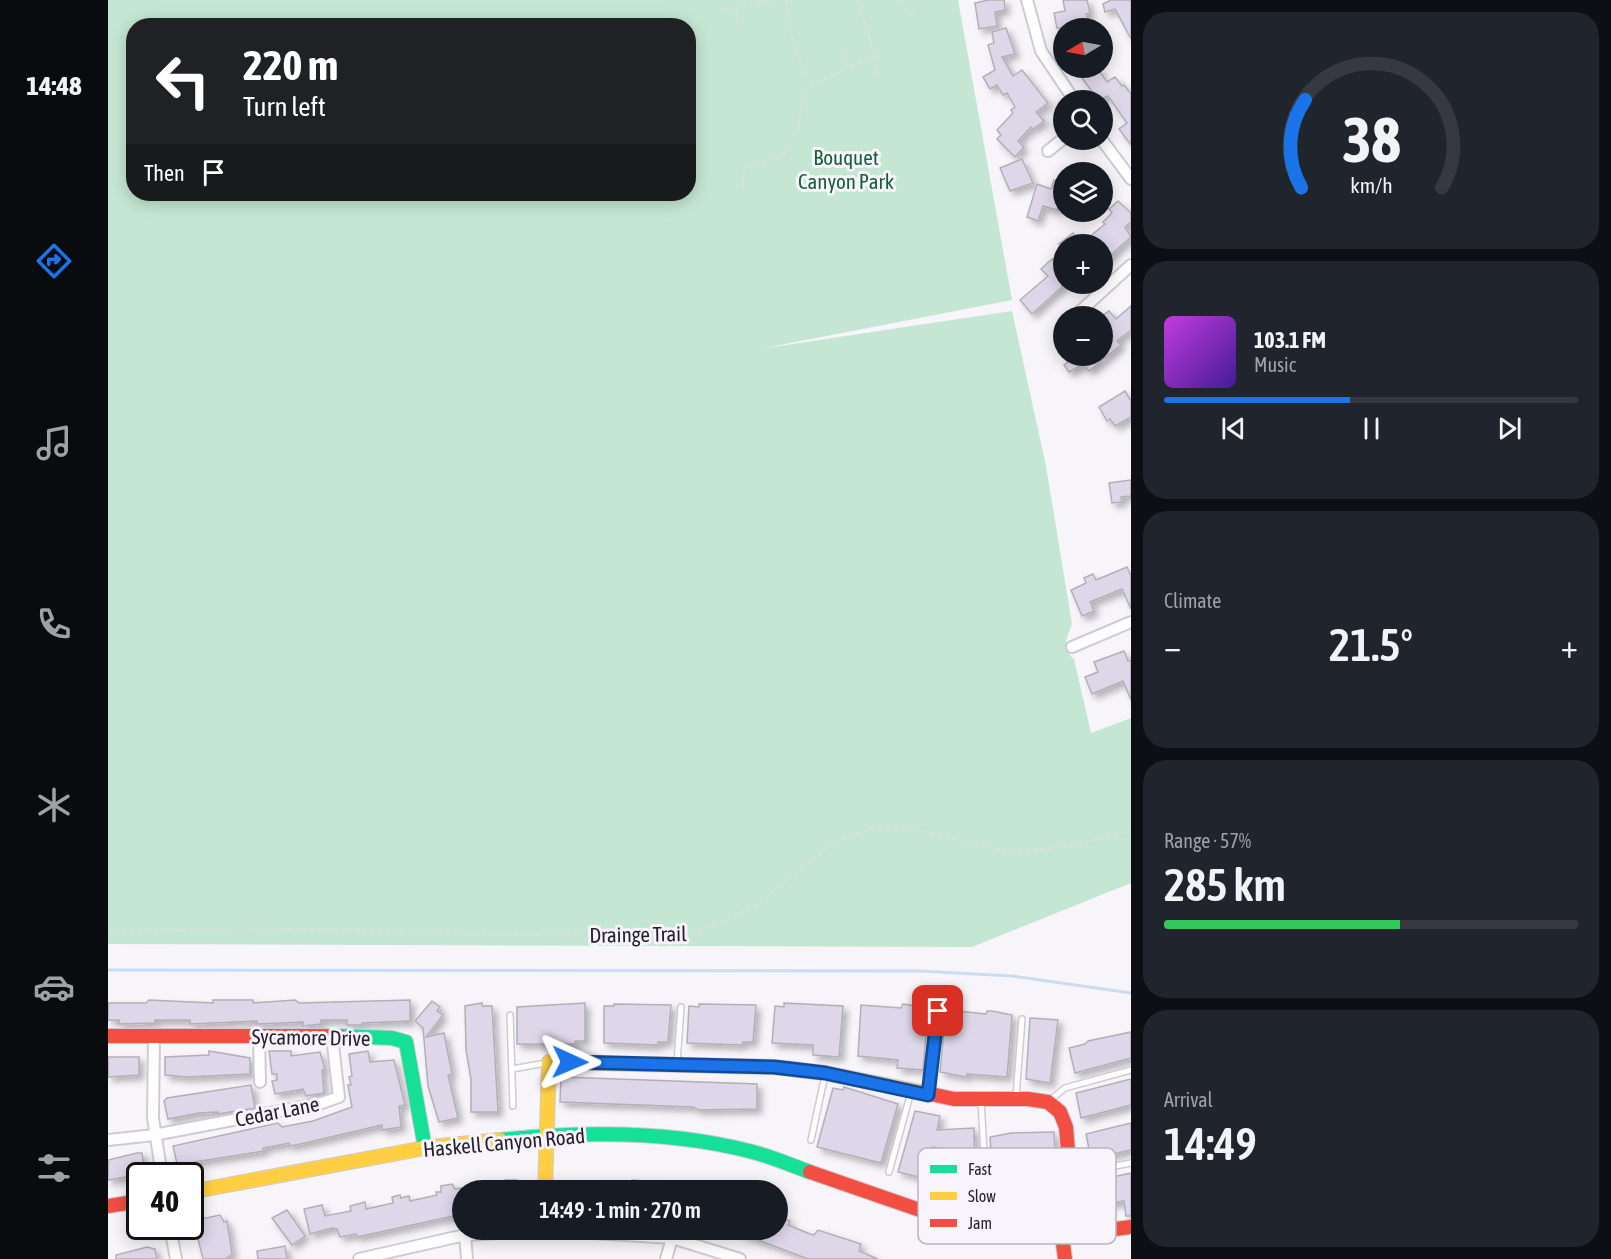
<!DOCTYPE html>
<html lang="en">
<head>
<meta charset="utf-8">
<style>
	:root { --surface:#171b24; --page:#20242c; --text:#f1f3f6; --muted:#9ea1a6; --line:#363941; --accent:#1a73e8 }
	body { margin:0; font-family:"Asap Condensed",sans-serif; background:var(--page); color:var(--text); height:100vh; display:flex; flex-direction:column; font-size:22px; white-space:nowrap }
	* { box-sizing:border-box; margin:0 }
	p { font-size:20px; color:var(--muted) }
	.icon { flex:none; width:33px; height:33px; fill:none; stroke:currentColor; stroke-width:2; stroke-linecap:round; stroke-linejoin:round }
	.map { position:relative; flex:1; overflow:hidden }
	.panel { display:flex; flex-direction:column; gap:12px; padding:12px; background:#0d0f14; width:480px }
	.panel>* { flex:none }
	.guide { position:absolute; left:18px; top:18px; width:570px; height:183px; border-radius:24px; box-shadow:0 3px 15px #0003; background:#202124; color:#fff; overflow:hidden }
	.needle { width:39px; rotate:260deg }
	.buttons { position:absolute; left:945px; top:18px; display:grid; gap:12px }
	.buttons a { display:grid; place-items:center; width:60px; height:60px; border-radius:50%; background:var(--surface); box-shadow:0 3px 15px #0003; font-size:30px }
	.speed { position:absolute; left:18px; top:1162px; display:flex; gap:12px; font-size:30px; font-weight:700; text-align:center }
	.speed>* { display:grid; place-content:center; width:78px; height:78px; border-radius:50%; background:var(--surface); box-shadow:0 3px 15px #0003; line-height:1 }
	.speed .limit { border:3px solid #111; border-radius:9px; background:#fff; color:#111 }
	.pin { position:absolute; display:grid; place-items:center; width:51px; height:51px; color:#fff; margin:-26px; border-radius:12px; box-shadow:0 3px 9px #0006 }
	.me { position:absolute; width:66px; margin:-33px; rotate:91deg; stroke-linejoin:round; filter:drop-shadow(0 0 4px #0008) }
	.turn { display:flex; align-items:center; gap:21px; height:126px; padding:0 18px; font-size:27px }
	.turn .icon { width:78px; height:78px; stroke-width:2.5 }
	.turn b { display:block; font-size:42px; line-height:51px }
	.then { display:flex; align-items:center; height:57px; padding:0 18px; background:#0003; gap:12px; font-size:22px }
	.big { font-size:45px; font-weight:600; line-height:1.1 }
	.panel .widget { flex:1; display:flex; flex-direction:column; justify-content:center; gap:9px; min-width:0; padding:0 21px; border-radius:24px; background:var(--page) }
	.panel .dial { align-items:center; gap:0 }
	.dial svg { height:156px; overflow:visible; fill:none; stroke:var(--line); stroke-width:7; stroke-linecap:round; text-anchor:middle }
	.dial text { fill:var(--text); stroke:none }
	.song { display:flex; align-items:center; gap:18px }
	.cover { width:72px; height:72px; border-radius:9px; background:linear-gradient(135deg,hsl(290 70% 55%),hsl(260 70% 35%)) }
	.played { height:6px; border-radius:3px; background:linear-gradient(90deg,var(--accent) 45%,var(--line) 45%) }
	.keys { display:flex; justify-content:space-around; direction:ltr }
	.heat { display:flex; justify-content:space-between; align-items:center; font-size:33px; direction:ltr }
	.charge { height:9px; border-radius:4px; background:linear-gradient(90deg,#34c759 57%,var(--line) 0) }
	.trip { position:absolute; left:344px; top:1180px; width:336px; height:60px; border-radius:30px; background:var(--surface); box-shadow:0 3px 15px #0003; font-weight:600; line-height:60px; text-align:center }
	main { display:flex; flex:1; min-height:0 }
	.dock { display:flex; flex-direction:column; width:108px; justify-content:space-around; align-items:center; background:#090b0e; color:var(--muted) }
	.dock .icon { width:42px; height:42px }
	.dock .selected { color:var(--accent) }
	.dock b { font-size:27px; color:var(--text) }
	.map>svg:first-child { display:block }
</style>
</head>
<body>
<main>
<nav class="dock">
<b>14:48</b>
<svg class="icon selected" aria-label="directions" viewBox="0 0 24 24"><path d="M12 3l9 9-9 9-9-9zM9 14v-3h6M13 9l2 2-2 2"/></svg>
<svg class="icon" aria-label="music" viewBox="0 0 24 24"><path d="M9 18V5l10-2v13"/><circle cx="6" cy="18" r="3"/><circle cx="16" cy="16" r="3"/></svg>
<svg class="icon" aria-label="phone" viewBox="0 0 24 24"><path d="M5 4h4l2 5-3 2q2 4 5 5l2-3 5 2v4C11 20 4 13 5 4z"/></svg>
<svg class="icon" aria-label="climate" viewBox="0 0 24 24"><path d="M12 3v18M4 7l16 10M4 17L20 7"/></svg>
<svg class="icon" aria-label="car" viewBox="0 0 24 24"><path d="M5 17H2v-5l4-1 3-4h7l3 4 3 1v5h-3M9 17h6M6 11h13"/><circle cx="7" cy="17" r="2"/><circle cx="17" cy="17" r="2"/></svg>
<svg class="icon" aria-label="filters" viewBox="0 0 24 24"><path d="M4 7h16M4 17h16"/><circle cx="9" cy="7" r="2"/><circle cx="15" cy="17" r="2"/></svg>
</nav>
<div class="map">
<svg width="1023" height="1259" viewBox="0 0 1023 1259">
	<defs>
		<filter id="shadow"><feDropShadow dx="4.5" dy="4.5" stdDeviation="3" flood-color="#0004"/></filter>
	</defs>
	<rect width="100%" height="100%" fill="#f7f5fa"/>
	<path fill="#c4e6d2" fill-rule="evenodd" d="M 0,0 L 850,0 L 904,300 L 651,349 L 904,311 L 938,466 L 964,624 C 959,637 953,649 966,659 L 983,733 L 1023,718 L 1023,883 L 864,947 L 0,944 ZM 26,26 L 580,26 L 580,194 L 26,194 Z"/>
	<g fill="none" stroke-linecap="round" stroke-linejoin="round">
		<path stroke="#cddbf3" stroke-width="3" d="M 0,970 L 812,971 L 904,976 L 1023,993"/>
	</g>
	<g fill="#ded7ea" stroke="#b2afb7" stroke-width="1.5" filter="url(#shadow)">
		<path d="M 881,0 L 896,0 L 897,10 L 887,12 L 889,26 L 871,29 L 867,3 Z"/>
		<path d="M 955,0 L 979,0 L 982,13 L 978,14 L 982,28 L 949,28 L 946,13 L 957,11 Z"/>
		<path d="M 1003,0 L 1023,0 L 1023,39 L 1007,9 L 997,12 L 995,4 Z"/>
		<path d="M 898,28 L 907,54 L 894,57 L 905,76 L 914,70 L 940,103 L 928,112 L 936,121 L 925,129 L 923,127 L 910,141 L 916,147 L 907,157 L 889,139 L 893,135 L 889,130 L 905,113 L 903,110 L 907,107 L 899,93 L 895,95 L 889,85 L 882,89 L 875,77 L 887,70 L 880,45 L 886,43 L 884,32 Z"/>
		<path d="M 967,68 L 989,68 L 999,82 L 1007,77 L 1014,86 L 1016,85 L 1023,94 L 1023,145 L 1011,129 L 1019,123 L 1000,96 L 990,100 Z"/>
		<path d="M 914,159 L 925,183 L 902,191 L 892,168 Z"/>
		<path d="M 946,180 L 956,183 L 949,210 L 935,206 L 930,221 L 919,217 L 929,184 L 943,189 Z"/>
		<path d="M 1010,201 L 1023,213 L 1023,222 L 1017,227 L 1023,237 L 994,263 L 994,244 L 951,244 L 965,233 L 974,243 L 997,224 L 995,222 L 1004,213 L 1001,209 Z"/>
		<path d="M 944,259 L 949,265 L 956,259 L 956,285 L 924,314 L 912,300 L 940,276 L 933,269 Z"/>
		<path d="M 1023,306 L 1023,330 L 1009,341 L 1013,345 L 981,371 L 976,364 L 961,372 L 956,365 L 960,362 L 956,356 L 994,356 L 994,316 L 1001,311 L 1008,319 Z"/>
		<path d="M 1017,391 L 1023,401 L 1023,417 L 1007,426 L 1002,419 L 999,421 L 991,407 Z"/>
		<path d="M 1023,480 L 1023,496 L 1013,497 L 1014,502 L 1004,503 L 1001,483 Z"/>
		<path d="M 1019,567 L 1023,576 L 1023,609 L 1014,589 L 982,602 L 986,611 L 974,616 L 963,590 L 978,583 L 976,578 L 985,574 L 988,580 Z"/>
		<path d="M 1016,651 L 1020,661 L 1023,660 L 1023,700 L 1015,681 L 984,694 L 977,677 L 990,672 L 986,662 Z"/>
		<path d="M 41,1000 L 105,1003 L 105,1000 L 145,1000 L 145,1003 L 187,1000 L 191,1003 L 302,1000 L 302,1021 L 254,1023 L 254,1025 L 239,1025 L 239,1020 L 213,1020 L 213,1024 L 195,1026 L 195,1022 L 149,1024 L 149,1021 L 82,1024 L 82,1020 L 47,1020 L 47,1023 L 11,1024 L 11,1020 L 0,1020 L 0,1003 L 38,1003 Z"/>
		<path d="M 324,1001 L 332,1007 L 329,1011 L 335,1015 L 318,1037 L 336,1033 L 344,1074 L 340,1075 L 350,1118 L 331,1122 L 320,1086 L 315,1028 L 307,1021 Z"/>
		<path d="M 374,1003 L 374,1006 L 384,1006 L 390,1112 L 363,1112 L 363,1079 L 358,1050 L 357,1006 Z"/>
		<path d="M 477,1003 L 477,1041 L 467,1041 L 467,1044 L 409,1044 L 409,1007 Z"/>
		<path d="M 676,1003 L 735,1006 L 731,1057 L 705,1055 L 705,1045 L 664,1043 L 667,1006 L 676,1007 Z"/>
		<path d="M 506,1004 L 563,1005 L 560,1042 L 550,1042 L 550,1045 L 496,1043 L 496,1006 L 506,1006 Z"/>
		<path d="M 591,1004 L 648,1005 L 645,1042 L 635,1042 L 634,1045 L 579,1043 L 581,1006 L 591,1007 Z"/>
		<path d="M 795,1004 L 820,1008 L 815,1070 L 789,1068 L 790,1060 L 750,1056 L 753,1005 L 793,1008 Z"/>
		<path d="M 838,1010 L 878,1014 L 879,1011 L 884,1011 L 904,1015 L 899,1077 L 859,1074 L 858,1077 L 832,1072 Z"/>
		<path d="M 922,1018 L 950,1020 L 942,1083 L 918,1079 Z"/>
		<path d="M 1023,1032 L 1023,1058 L 967,1073 L 961,1048 L 977,1044 L 980,1041 Z"/>
		<path d="M 101,1051 L 142,1058 L 142,1074 L 79,1077 L 57,1075 L 57,1057 L 101,1055 Z"/>
		<path d="M 161,1051 L 183,1051 L 183,1056 L 212,1052 L 217,1070 L 214,1070 L 216,1093 L 198,1096 L 195,1089 L 167,1094 L 164,1081 L 169,1080 L 169,1074 L 164,1074 Z"/>
		<path d="M 260,1051 L 262,1062 L 286,1060 L 297,1105 L 291,1106 L 293,1127 L 274,1130 L 274,1125 L 197,1143 L 182,1146 L 181,1143 L 155,1148 L 156,1151 L 87,1162 L 87,1164 L 70,1168 L 65,1146 L 170,1123 L 174,1127 L 205,1121 L 244,1107 L 240,1085 L 243,1085 L 241,1077 L 244,1076 L 241,1054 Z"/>
		<path d="M 0,1057 L 31,1057 L 31,1075 L 0,1077 Z"/>
		<path d="M 453,1077 L 649,1084 L 649,1109 L 591,1110 L 585,1107 L 452,1102 Z"/>
		<path d="M 1023,1079 L 1023,1105 L 973,1118 L 968,1093 Z"/>
		<path d="M 143,1085 L 147,1108 L 110,1114 L 110,1112 L 91,1113 L 60,1119 L 56,1101 L 59,1098 Z"/>
		<path d="M 736,1087 L 790,1104 L 773,1163 L 709,1147 L 725,1088 L 735,1090 Z"/>
		<path d="M 807,1111 L 832,1116 L 829,1130 L 866,1128 L 867,1179 L 873,1178 L 873,1189 L 844,1194 L 839,1149 L 824,1147 L 815,1178 L 790,1172 Z"/>
		<path d="M 1023,1123 L 1023,1150 L 983,1159 L 978,1134 Z"/>
		<path d="M 946,1132 L 949,1194 L 886,1199 L 882,1137 L 903,1133 Z"/>
		<path d="M 29,1153 L 34,1153 L 37,1171 L 35,1174 L 0,1180 L 0,1160 Z"/>
		<path d="M 1023,1173 L 1023,1216 L 1018,1216 L 1016,1201 L 989,1206 L 986,1181 Z"/>
		<path d="M 397,1180 L 409,1180 L 409,1191 L 375,1191 L 375,1182 L 397,1182 Z"/>
		<path d="M 524,1180 L 573,1184 L 573,1191 L 523,1191 Z"/>
		<rect x="496" y="1181" width="13" height="10"/>
		<path d="M 344,1184 L 347,1189 L 354,1188 L 354,1207 L 349,1207 L 350,1215 L 249,1237 L 248,1234 L 232,1237 L 229,1229 L 224,1228 L 202,1234 L 196,1209 L 214,1205 L 217,1216 L 243,1211 L 242,1206 L 257,1202 L 258,1209 L 285,1203 L 284,1197 L 292,1195 L 293,1198 L 301,1196 L 302,1201 L 329,1195 L 328,1192 L 333,1192 L 333,1186 Z"/>
		<path d="M 179,1210 L 197,1236 L 184,1245 L 164,1218 Z"/>
		<path d="M 112,1215 L 116,1222 L 119,1221 L 124,1254 L 117,1259 L 95,1259 L 87,1227 L 89,1226 L 88,1220 Z"/>
		<path d="M 669,1216 L 682,1221 L 680,1225 L 702,1234 L 706,1235 L 710,1230 L 753,1244 L 751,1251 L 770,1259 L 700,1259 L 626,1231 L 669,1230 Z"/>
		<path d="M 177,1246 L 179,1259 L 150,1259 L 149,1251 Z"/>
		<path d="M 39,1247 L 47,1249 L 49,1259 L 8,1259 L 8,1255 Z"/>
	</g>
	<g fill="none" stroke-linecap="round" stroke-linejoin="round">
		<g stroke="#cecbd3" stroke-width="8">
			<g id="lane">
				<path d="M 402,1015 L 405,1106"/>
				<path d="M 569,1063 L 573,1007"/>
				<path d="M 404,1069 L 438,1063"/>
				<path d="M 820,1093 L 830,1011"/>
				<path d="M 908,1097 L 914,1019"/>
				<path d="M 873,1101 L 879,1203"/>
				<path d="M 941,1101 L 957,1088 L 1023,1070"/>
				<path d="M 703,1140 L 717,1075"/>
				<path d="M 781,1172 L 803,1092"/>
				<path d="M 963,1175 L 1023,1163"/>
			</g>
		</g>
		<g stroke="#cecbd3" stroke-width="14">
			<g id="street">
				<path d="M 919,0 L 933,51 L 966,100"/>
				<path d="M 994,140 L 1023,179"/>
				<path d="M 940,151 L 956,138"/>
				<path d="M 967,316 L 1023,265"/>
				<path d="M 954,328 L 956,327"/>
				<path d="M 964,647 L 1023,622"/>
				<path d="M 46,1036 L 45,1118 L 54,1176"/>
				<path d="M 151,1037 L 152,1082"/>
				<path d="M 0,1140 L 46,1135 L 214,1103 L 231,1097 L 224,1036"/>
				<path d="M 62,1227 L 68,1259"/>
				<path d="M 357,1235 L 359,1259"/>
				<path d="M 251,1259 L 357,1235 L 437,1230 L 564,1238 L 632,1259"/>
				<path d="M 558,1259 L 564,1238"/>
			</g>
		</g>
		<g stroke="#cecbd3" stroke-width="16">
			<g id="fast">
				<path d="M 231,1036 L 284,1038 L 298,1042 L 317,1148"/>
				<path d="M 392,1140 C 475,1131 563,1130 645,1152 C 664,1157 683,1165 702,1172"/>
			</g>
		</g>
		<g stroke="#cecbd3" stroke-width="16">
			<g id="slow">
				<path d="M 437,1191 L 441,1062 L 666,1067 L 717,1073 L 818,1093"/>
				<path d="M 82,1192 L 322,1147 L 392,1140"/>
			</g>
		</g>
		<g stroke="#cecbd3" stroke-width="16">
			<g id="jam">
				<path d="M 0,1036 L 231,1036"/>
				<path d="M 818,1093 L 846,1099 L 920,1099 L 940,1102 L 952,1112 L 958,1127 L 962,1175 L 961,1209 L 954,1236 L 957,1259"/>
				<path d="M 702,1172 L 835,1218 L 954,1236 L 1023,1227"/>
				<path d="M 0,1206 L 32,1201"/>
			</g>
		</g>
		<g stroke="#dedde0" stroke-width="2" stroke-dasharray="4.5 3" stroke-linecap="butt">
			<path d="M 678,0 C 679,28 689,61 705,84"/>
			<path d="M 749,0 L 768,59 L 766,79"/>
			<path d="M 793,0 L 801,12 L 806,14"/>
			<path d="M 628,8 L 631,29"/>
			<path d="M 611,11 L 669,0"/>
			<path d="M 735,49 L 740,66"/>
			<path d="M 635,187 L 636,169 L 675,156 L 690,128 L 695,97 L 705,84 L 767,55"/>
			<path d="M 0,932 L 130,928 L 577,938 L 647,906 L 724,843 L 764,828 L 801,828 L 902,852 L 956,847 L 1012,834 L 1023,828"/>
		</g>
		<use href="#lane" stroke="#fefefe" stroke-width="5"/>
		<use href="#street" stroke="#fefefe" stroke-width="10"/>
		<use href="#fast" stroke="#16e098" stroke-width="14"/>
		<use href="#slow" stroke="#ffcf43" stroke-width="14"/>
		<use href="#jam" stroke="#f24e42" stroke-width="14"/>
	</g>
	<g fill="none" stroke-linecap="round" stroke-linejoin="round">
		<g stroke="#114b97" stroke-width="15">
			<path id="route" d="M 462,1062 L 666,1067 L 717,1073 L 820,1095 L 830,1011"/>
		</g>
		<use href="#route" stroke="#1a73e8" stroke-width="10"/>
	</g>
	<g text-anchor="middle" dominant-baseline="central" stroke-width="6" stroke-linejoin="round" paint-order="stroke">
		<g font-size="21" fill="#155f3a" stroke="#f7f4fb">
			<text x="738" y="157">Bouquet<tspan x="738" dy="24">Canyon Park</tspan></text>
		</g>
		<g font-size="21" fill="#25212d" stroke="#f7f4fb">
			<text transform="translate(530 934) rotate(-1)">Drainge Trail</text>
			<text transform="translate(203 1037) rotate(1)">Sycamore Drive</text>
			<text transform="translate(169 1111) rotate(-11)">Cedar Lane</text>
			<text transform="translate(396 1142) rotate(-5)">Haskell Canyon Road</text>
		</g>
	</g>
	<rect x="810" y="1148" width="198" height="96" rx="9" fill="#f7f4fb" stroke="#b8b5bd" stroke-width="1.5"/>
	<rect x="822" y="1165" width="27" height="8" fill="#16e098"/>
	<rect x="822" y="1192" width="27" height="8" fill="#ffcf43"/>
	<rect x="822" y="1219" width="27" height="8" fill="#f24e42"/>
	<g font-size="16" fill="#25212d">
		<text x="860" y="1175">Fast</text>
		<text x="860" y="1202">Slow</text>
		<text x="860" y="1229">Jam</text>
	</g>
</svg>
<div class="buttons">
<a><svg class="needle" viewBox="-14 -14 28 28"><path d="M0-13l5 13h-10z" fill="#e53935"/><path d="M0 13l5-13h-10z" fill="#9ea1a6"/></svg></a>
<a><svg class="icon" aria-label="search" viewBox="0 0 24 24"><circle cx="10" cy="10" r="6"/><path d="M15 15l6 6"/></svg></a>
<a><svg class="icon" aria-label="layers" viewBox="0 0 24 24"><path d="M12 4l9 5-9 5-9-5zM3 14l9 5 9-5"/></svg></a>
<a>+</a>
<a>−</a>
</div>
<div class="speed"><div class="limit">40</div></div>
<div class="pin" style="left:830px;top:1011px;background:#d93025"><svg class="icon" aria-label="arrive" viewBox="0 0 24 24"><path d="M6 21V4h12l-3 4 3 4H6"/></svg></div>
<svg class="me" style="left:462px;top:1062px" viewBox="-20 -20 40 40"><path d="M0-17L14 15 0 8-14 15z" fill="#1a73e8" stroke="#fff" stroke-width="4"/></svg>
<div class="trip">14:49 · 1 min · 270 m</div>
<div class="guide">
<div class="turn"><svg class="icon" aria-label="left" viewBox="0 0 24 24"><path d="M17 20v-9H6M10 6l-5 5 5 5"/></svg><div><b>220 m</b>Turn left</div></div>
<div class="then">Then<svg class="icon" aria-label="arrive" viewBox="0 0 24 24"><path d="M6 21V4h12l-3 4 3 4H6"/></svg></div>
</div>
</div>
<section class="panel">
<div class="widget dial"><svg viewBox="0 0 100 80">
<path d="M14 69A42 42 0 1 1 86 69"/>
<path d="M14 69A42 42 0 0 1 16 24" stroke="#1a73e8"/>
<text x="50" y="56" font-size="32" font-weight="700">38</text>
<text x="50" y="72" font-size="11">km/h</text>
</svg></div>
<div class="widget">
<div class="song"><i class="cover"></i><div><b>103.1 FM</b><p>Music</p></div></div>
<div class="played"></div>
<div class="keys"><svg class="icon" aria-label="previous" viewBox="0 0 24 24"><path d="M18 5L8 12l10 7zM5 5v14"/></svg><svg class="icon" aria-label="pause" viewBox="0 0 24 24"><path d="M8 5v14M16 5v14"/></svg><svg class="icon" aria-label="next" viewBox="0 0 24 24"><path d="M6 5l10 7-10 7zM19 5v14"/></svg></div>
</div>
<div class="widget"><p>Climate</p>
<div class="heat"><a>−</a><b class="big">21.5°</b><a>+</a></div>
</div>
<div class="widget"><p>Range · 57%</p><b class="big">285 km</b><div class="charge"></div></div>
<div class="widget"><p>Arrival</p><b class="big">14:49</b></div>
</section>
</main>
</body>
</html>
